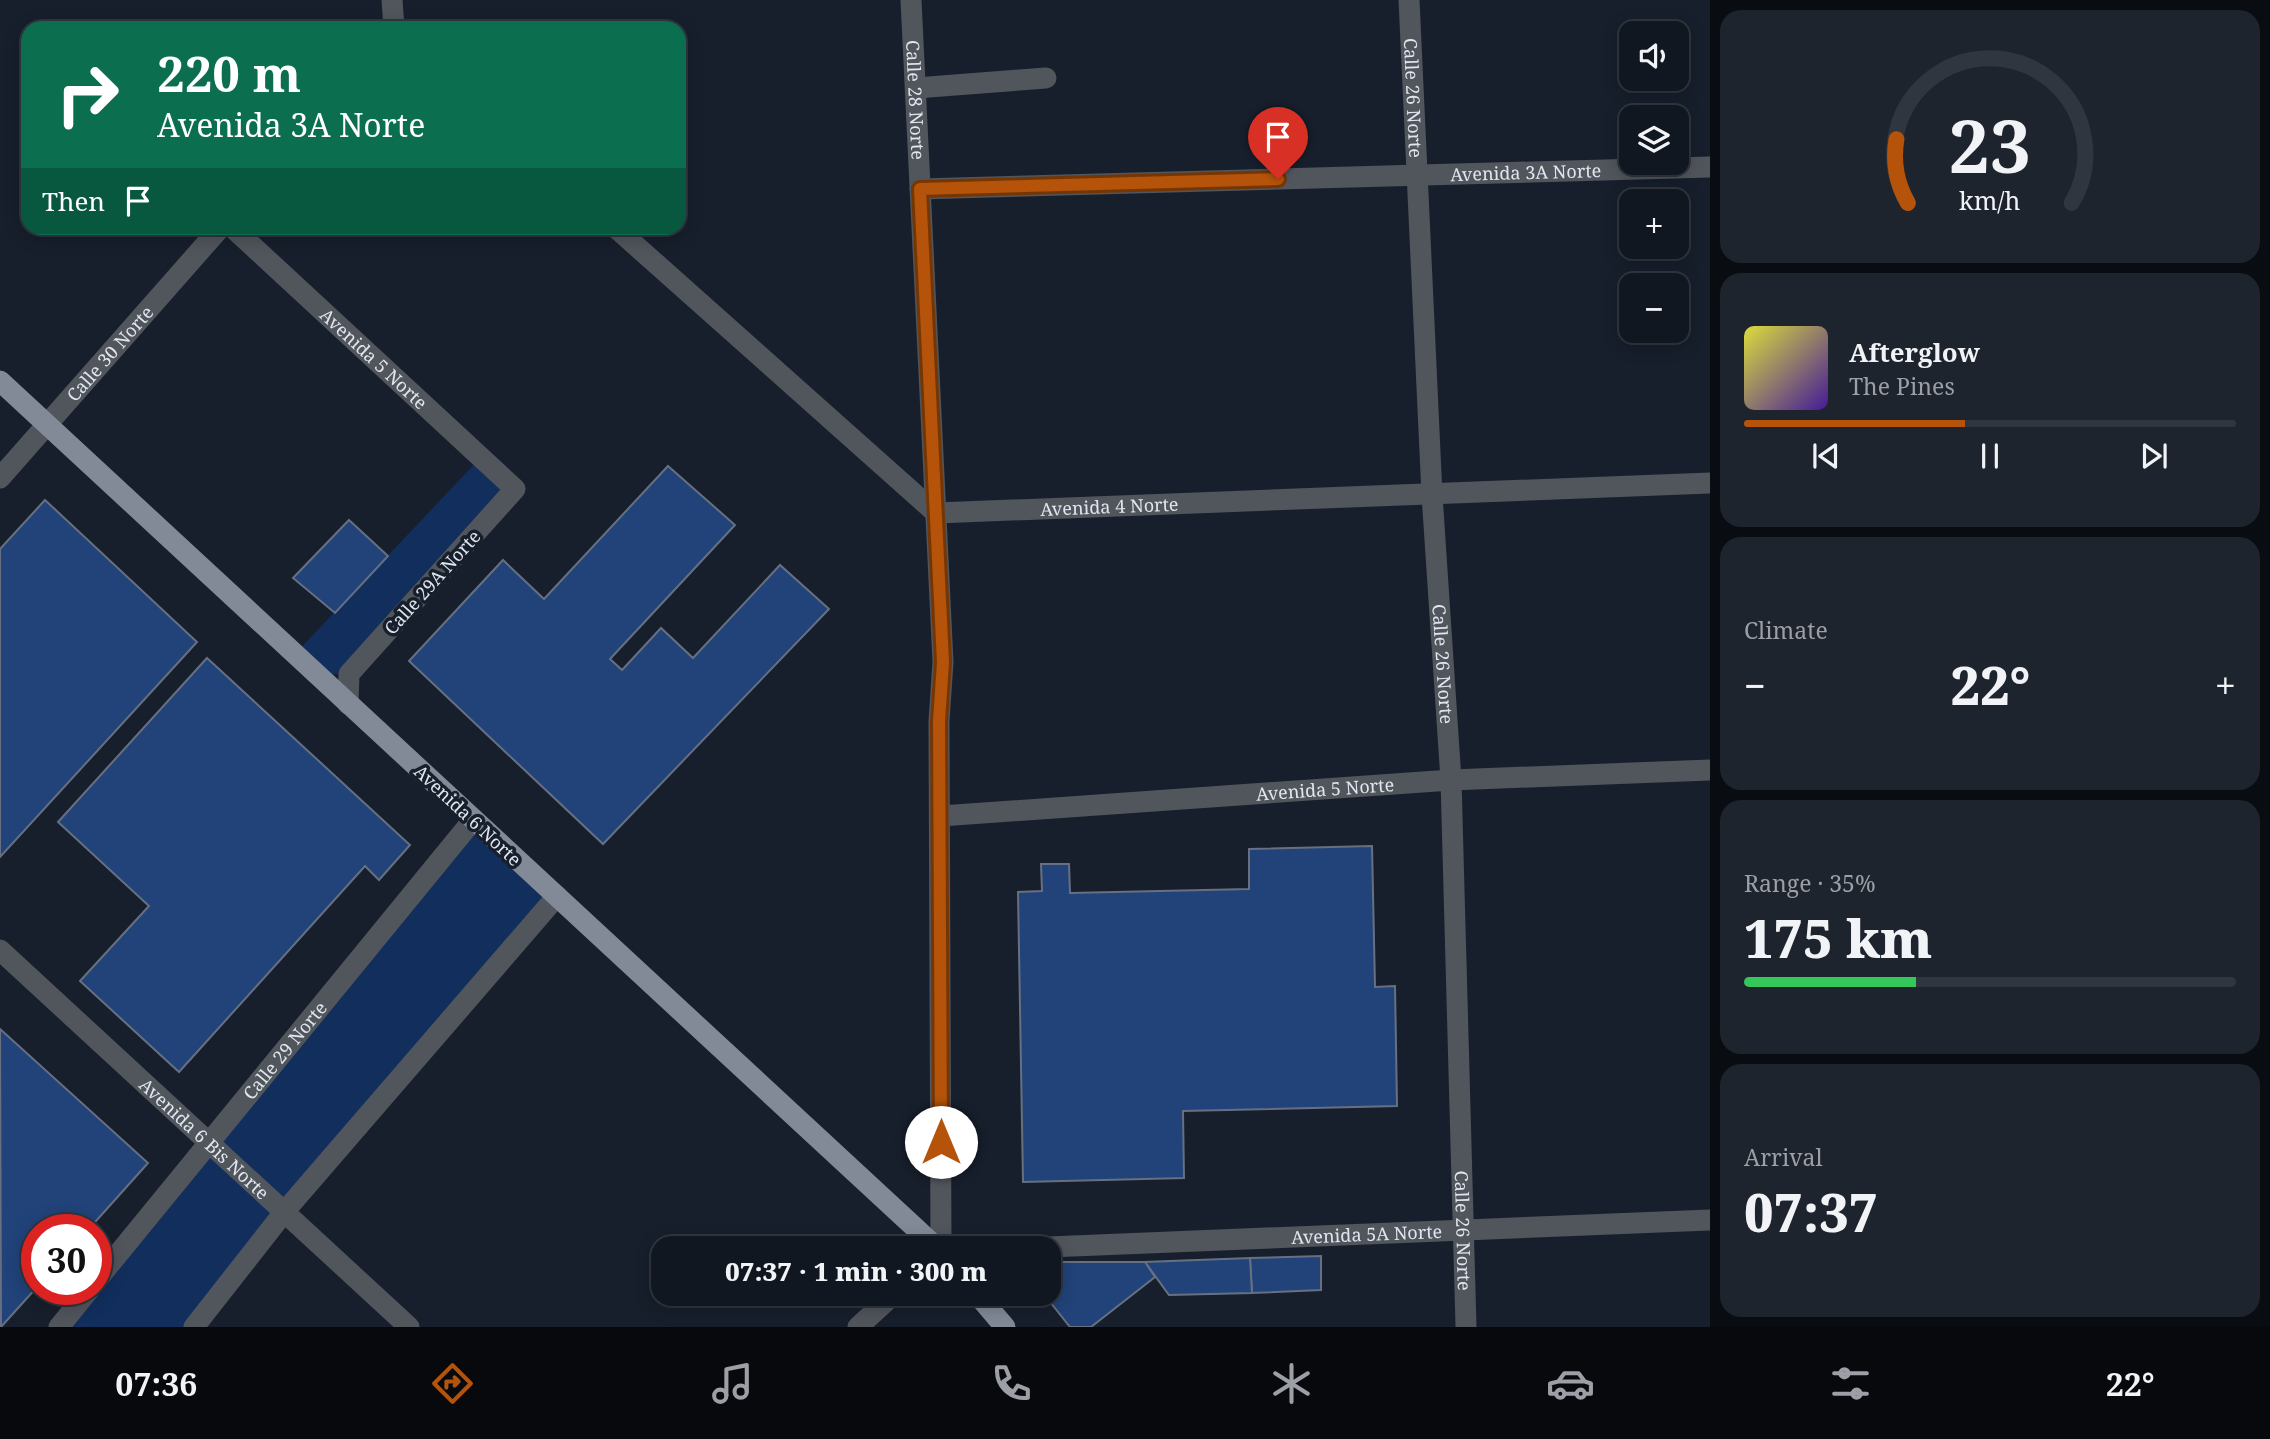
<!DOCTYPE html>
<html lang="en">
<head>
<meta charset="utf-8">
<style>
	:root { --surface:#111721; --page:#1e242e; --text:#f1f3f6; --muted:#9c9fa5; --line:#30363f; --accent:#b45309 }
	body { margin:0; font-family:"Noto Serif",serif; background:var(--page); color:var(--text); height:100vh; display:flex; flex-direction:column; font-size:26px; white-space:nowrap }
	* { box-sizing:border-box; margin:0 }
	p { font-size:23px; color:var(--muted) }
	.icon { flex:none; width:38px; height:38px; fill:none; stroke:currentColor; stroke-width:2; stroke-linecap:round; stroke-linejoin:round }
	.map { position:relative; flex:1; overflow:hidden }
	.side { display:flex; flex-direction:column; gap:10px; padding:10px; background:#090d12; width:560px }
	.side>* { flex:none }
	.banner { position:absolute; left:21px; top:21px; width:665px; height:214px; border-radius:21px; box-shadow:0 4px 18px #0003,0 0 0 2px var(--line); background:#0b6e4f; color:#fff; overflow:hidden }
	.controls { position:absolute; left:1619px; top:21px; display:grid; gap:14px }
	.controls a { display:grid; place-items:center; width:70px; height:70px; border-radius:14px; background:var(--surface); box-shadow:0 4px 18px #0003,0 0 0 2px var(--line); font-size:35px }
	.speed { position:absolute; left:21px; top:1214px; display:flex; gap:14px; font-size:35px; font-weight:700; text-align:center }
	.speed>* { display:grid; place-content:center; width:91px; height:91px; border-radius:50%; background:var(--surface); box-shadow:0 4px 18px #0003,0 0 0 2px var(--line); line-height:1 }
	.speed .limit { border:10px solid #d22; background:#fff; color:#111 }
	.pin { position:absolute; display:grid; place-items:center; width:60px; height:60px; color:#fff; margin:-72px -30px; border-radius:50% 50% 50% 0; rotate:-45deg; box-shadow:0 0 7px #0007 }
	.pin .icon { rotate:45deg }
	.me { position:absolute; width:77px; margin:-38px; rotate:0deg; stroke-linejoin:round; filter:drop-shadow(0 0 5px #0008) }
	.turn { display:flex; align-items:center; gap:24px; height:147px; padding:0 21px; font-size:32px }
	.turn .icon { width:91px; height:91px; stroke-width:2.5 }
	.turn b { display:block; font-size:49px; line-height:60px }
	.then { display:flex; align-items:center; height:66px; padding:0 21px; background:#0003; gap:14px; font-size:26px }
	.big { font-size:52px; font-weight:800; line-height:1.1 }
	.side .widget { flex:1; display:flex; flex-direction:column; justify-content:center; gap:10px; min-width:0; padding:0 24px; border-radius:21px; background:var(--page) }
	.side .dial { align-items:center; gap:0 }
	.dial svg { height:182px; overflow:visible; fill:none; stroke:var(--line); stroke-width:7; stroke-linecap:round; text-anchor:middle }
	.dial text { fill:var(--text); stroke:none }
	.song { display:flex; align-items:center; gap:21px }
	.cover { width:84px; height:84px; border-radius:10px; background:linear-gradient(135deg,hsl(60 70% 55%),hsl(260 70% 35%)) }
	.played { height:7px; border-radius:4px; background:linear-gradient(90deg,var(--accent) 45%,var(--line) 45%) }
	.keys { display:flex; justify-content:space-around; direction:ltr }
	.heat { display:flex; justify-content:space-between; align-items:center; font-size:38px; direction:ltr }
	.charge { height:10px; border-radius:5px; background:linear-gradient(90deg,#34c759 35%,var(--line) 0) }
	.trip { position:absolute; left:651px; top:1236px; width:410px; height:70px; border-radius:21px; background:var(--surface); box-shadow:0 4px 18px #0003,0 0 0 2px var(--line); font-weight:800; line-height:70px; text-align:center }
	.tab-bar { display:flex; height:112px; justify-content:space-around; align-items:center; background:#07090d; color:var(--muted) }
	.tab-bar .icon { width:49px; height:49px }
	.tab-bar .on { color:var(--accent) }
	.tab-bar b { font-size:32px; color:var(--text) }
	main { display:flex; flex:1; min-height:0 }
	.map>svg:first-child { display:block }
</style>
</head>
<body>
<main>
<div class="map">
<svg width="1710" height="1327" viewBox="0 0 1710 1327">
	<rect width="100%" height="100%" fill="#171f2c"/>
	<g fill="#112e5d">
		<path d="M 481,457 L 515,489 L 349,674 L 316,674 L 294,655 Z"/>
		<path d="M 473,820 L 557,896 L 194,1327 L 59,1327 Z"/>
	</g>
	<g fill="#214379" stroke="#667080" stroke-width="2">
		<path d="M 668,466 L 735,525 L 610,659 L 622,670 L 661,628 L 693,658 L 780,565 L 829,609 L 603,844 L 409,661 L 503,560 L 544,599 Z"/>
		<path d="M 45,500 L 197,642 L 0,857 L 0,549 Z"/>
		<path d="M 349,520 L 388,556 L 335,613 L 293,578 Z"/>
		<path d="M 207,658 L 410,845 L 379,880 L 365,866 L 179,1072 L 80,981 L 149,906 L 58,822 Z"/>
		<path d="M 1372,846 L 1375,987 L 1395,986 L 1397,1106 L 1183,1111 L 1184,1178 L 1023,1182 L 1018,892 L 1042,891 L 1041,864 L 1069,864 L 1070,893 L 1249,889 L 1249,849 Z"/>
		<path d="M 0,1029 L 148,1163 L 88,1230 L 37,1230 L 37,1287 L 1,1327 Z"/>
		<path d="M 1321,1256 L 1321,1290 L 1252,1293 L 1250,1258 Z"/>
		<path d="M 1250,1258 L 1252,1293 L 1169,1295 L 1145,1262 Z"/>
		<path d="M 1048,1262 L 1145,1262 L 1155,1277 L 1091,1327 L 1070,1327 L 1043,1293 L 1048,1293 Z"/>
	</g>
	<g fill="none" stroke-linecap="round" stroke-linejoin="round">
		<g stroke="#51555c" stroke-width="21">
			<path d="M 392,0 L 394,28"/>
			<path id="s1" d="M 911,0 L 943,662 L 939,721 L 941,1248"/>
			<path id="s2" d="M 1409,0 L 1432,495 L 1451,780 L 1466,1327"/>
			<path d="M 916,88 L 1046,78"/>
			<path id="s3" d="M 920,189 L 1710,167"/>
			<path id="s4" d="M 233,228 L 515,489 L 349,674 L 348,704"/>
			<path id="s5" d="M 616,228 L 936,513 L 1710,483"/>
			<path id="s6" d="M 0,478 L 220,228"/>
			<path id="s7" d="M 941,816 L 1451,780 L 1710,770"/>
			<path id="s8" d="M 0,950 L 409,1327"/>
			<path id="s9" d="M 1024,1248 L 1710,1220"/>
			<path id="s10" d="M 96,1281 L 473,820"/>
			<path d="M 59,1327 L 89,1290"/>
			<path d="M 194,1327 L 285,1211 L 557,896"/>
			<path d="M 858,1327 L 895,1293"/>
		</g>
		<g stroke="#828a98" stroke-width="21">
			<path d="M 0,381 L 937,1248"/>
			<path d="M 976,1293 L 1005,1327"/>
		</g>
	</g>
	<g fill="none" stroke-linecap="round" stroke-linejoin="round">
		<g stroke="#753606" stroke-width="18">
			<path id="route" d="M 941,1142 L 939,721 L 943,662 L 920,189 L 1278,179"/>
		</g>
		<use href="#route" stroke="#b45309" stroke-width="12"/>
	</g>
	<g text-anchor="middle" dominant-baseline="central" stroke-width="7" stroke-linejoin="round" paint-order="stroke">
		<g font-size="18" fill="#e0e6ef" stroke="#171f2c">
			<text stroke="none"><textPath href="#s2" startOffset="98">Calle 26 Norte</textPath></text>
			<text stroke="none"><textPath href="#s1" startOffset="100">Calle 28 Norte</textPath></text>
			<text stroke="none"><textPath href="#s3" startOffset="606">Avenida 3A Norte</textPath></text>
			<text stroke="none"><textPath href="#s6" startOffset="166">Calle 30 Norte</textPath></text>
			<text stroke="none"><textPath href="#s4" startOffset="192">Avenida 5 Norte</textPath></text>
			<text stroke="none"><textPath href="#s5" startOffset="602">Avenida 4 Norte</textPath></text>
			<text transform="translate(432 582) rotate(-48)">Calle 29A Norte</text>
			<text stroke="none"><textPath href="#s2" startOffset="665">Calle 26 Norte</textPath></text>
			<text stroke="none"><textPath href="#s7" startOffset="385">Avenida 5 Norte</textPath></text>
			<text transform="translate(468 815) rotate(43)">Avenida 6 Norte</text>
			<text stroke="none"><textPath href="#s10" startOffset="298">Calle 29 Norte</textPath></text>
			<text stroke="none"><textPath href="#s8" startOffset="278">Avenida 6 Bis Norte</textPath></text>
			<text stroke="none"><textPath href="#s2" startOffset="1232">Calle 26 Norte</textPath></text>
			<text stroke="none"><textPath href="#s9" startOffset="343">Avenida 5A Norte</textPath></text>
		</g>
	</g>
</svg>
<div class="controls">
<a><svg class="icon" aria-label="sound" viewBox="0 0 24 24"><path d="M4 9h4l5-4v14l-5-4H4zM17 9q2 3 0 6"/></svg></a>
<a><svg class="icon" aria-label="layers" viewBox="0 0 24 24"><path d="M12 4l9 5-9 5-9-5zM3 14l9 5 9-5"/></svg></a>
<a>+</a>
<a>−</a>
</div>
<div class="speed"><div class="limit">30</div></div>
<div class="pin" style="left:1278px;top:179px;background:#d93025"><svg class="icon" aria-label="arrive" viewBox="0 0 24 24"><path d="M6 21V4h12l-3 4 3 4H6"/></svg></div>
<svg class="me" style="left:941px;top:1142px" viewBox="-20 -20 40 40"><circle r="19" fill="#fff"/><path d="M0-13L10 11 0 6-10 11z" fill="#b45309"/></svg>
<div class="trip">07:37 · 1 min · 300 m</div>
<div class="banner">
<div class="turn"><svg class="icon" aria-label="right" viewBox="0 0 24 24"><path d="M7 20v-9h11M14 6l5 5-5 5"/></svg><div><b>220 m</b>Avenida 3A Norte</div></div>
<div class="then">Then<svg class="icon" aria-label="arrive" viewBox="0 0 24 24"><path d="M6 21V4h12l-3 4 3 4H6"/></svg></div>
</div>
</div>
<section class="side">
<div class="widget dial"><svg viewBox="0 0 100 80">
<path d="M14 69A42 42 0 1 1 86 69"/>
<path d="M14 69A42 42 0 0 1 9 41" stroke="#b45309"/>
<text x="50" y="56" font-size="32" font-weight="700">23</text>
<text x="50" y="72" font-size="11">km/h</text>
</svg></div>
<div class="widget">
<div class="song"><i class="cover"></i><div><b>Afterglow</b><p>The Pines</p></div></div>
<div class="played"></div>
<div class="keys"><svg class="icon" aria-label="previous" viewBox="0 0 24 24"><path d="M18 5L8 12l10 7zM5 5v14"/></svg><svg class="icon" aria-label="pause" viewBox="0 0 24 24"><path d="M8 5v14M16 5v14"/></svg><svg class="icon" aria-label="next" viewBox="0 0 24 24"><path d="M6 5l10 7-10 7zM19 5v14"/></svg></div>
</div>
<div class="widget"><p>Climate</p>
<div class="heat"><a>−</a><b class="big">22°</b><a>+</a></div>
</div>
<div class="widget"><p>Range · 35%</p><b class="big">175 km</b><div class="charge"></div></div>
<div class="widget"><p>Arrival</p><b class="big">07:37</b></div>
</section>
</main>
<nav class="tab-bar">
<b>07:36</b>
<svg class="icon on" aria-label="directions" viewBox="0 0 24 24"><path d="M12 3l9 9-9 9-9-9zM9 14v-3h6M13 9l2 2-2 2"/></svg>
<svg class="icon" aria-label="music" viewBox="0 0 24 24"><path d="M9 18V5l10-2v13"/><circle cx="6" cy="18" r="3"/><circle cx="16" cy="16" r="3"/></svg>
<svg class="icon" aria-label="phone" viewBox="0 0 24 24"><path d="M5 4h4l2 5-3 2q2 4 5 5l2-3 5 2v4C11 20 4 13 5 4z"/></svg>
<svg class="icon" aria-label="climate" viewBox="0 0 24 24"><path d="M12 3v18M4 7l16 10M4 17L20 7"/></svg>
<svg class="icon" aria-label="car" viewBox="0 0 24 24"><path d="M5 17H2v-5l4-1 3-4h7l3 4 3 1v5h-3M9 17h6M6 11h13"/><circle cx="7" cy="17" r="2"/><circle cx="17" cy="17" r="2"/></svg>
<svg class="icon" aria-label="filters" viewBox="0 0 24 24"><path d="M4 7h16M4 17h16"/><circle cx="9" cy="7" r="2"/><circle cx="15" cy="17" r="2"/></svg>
<b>22°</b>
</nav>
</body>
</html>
